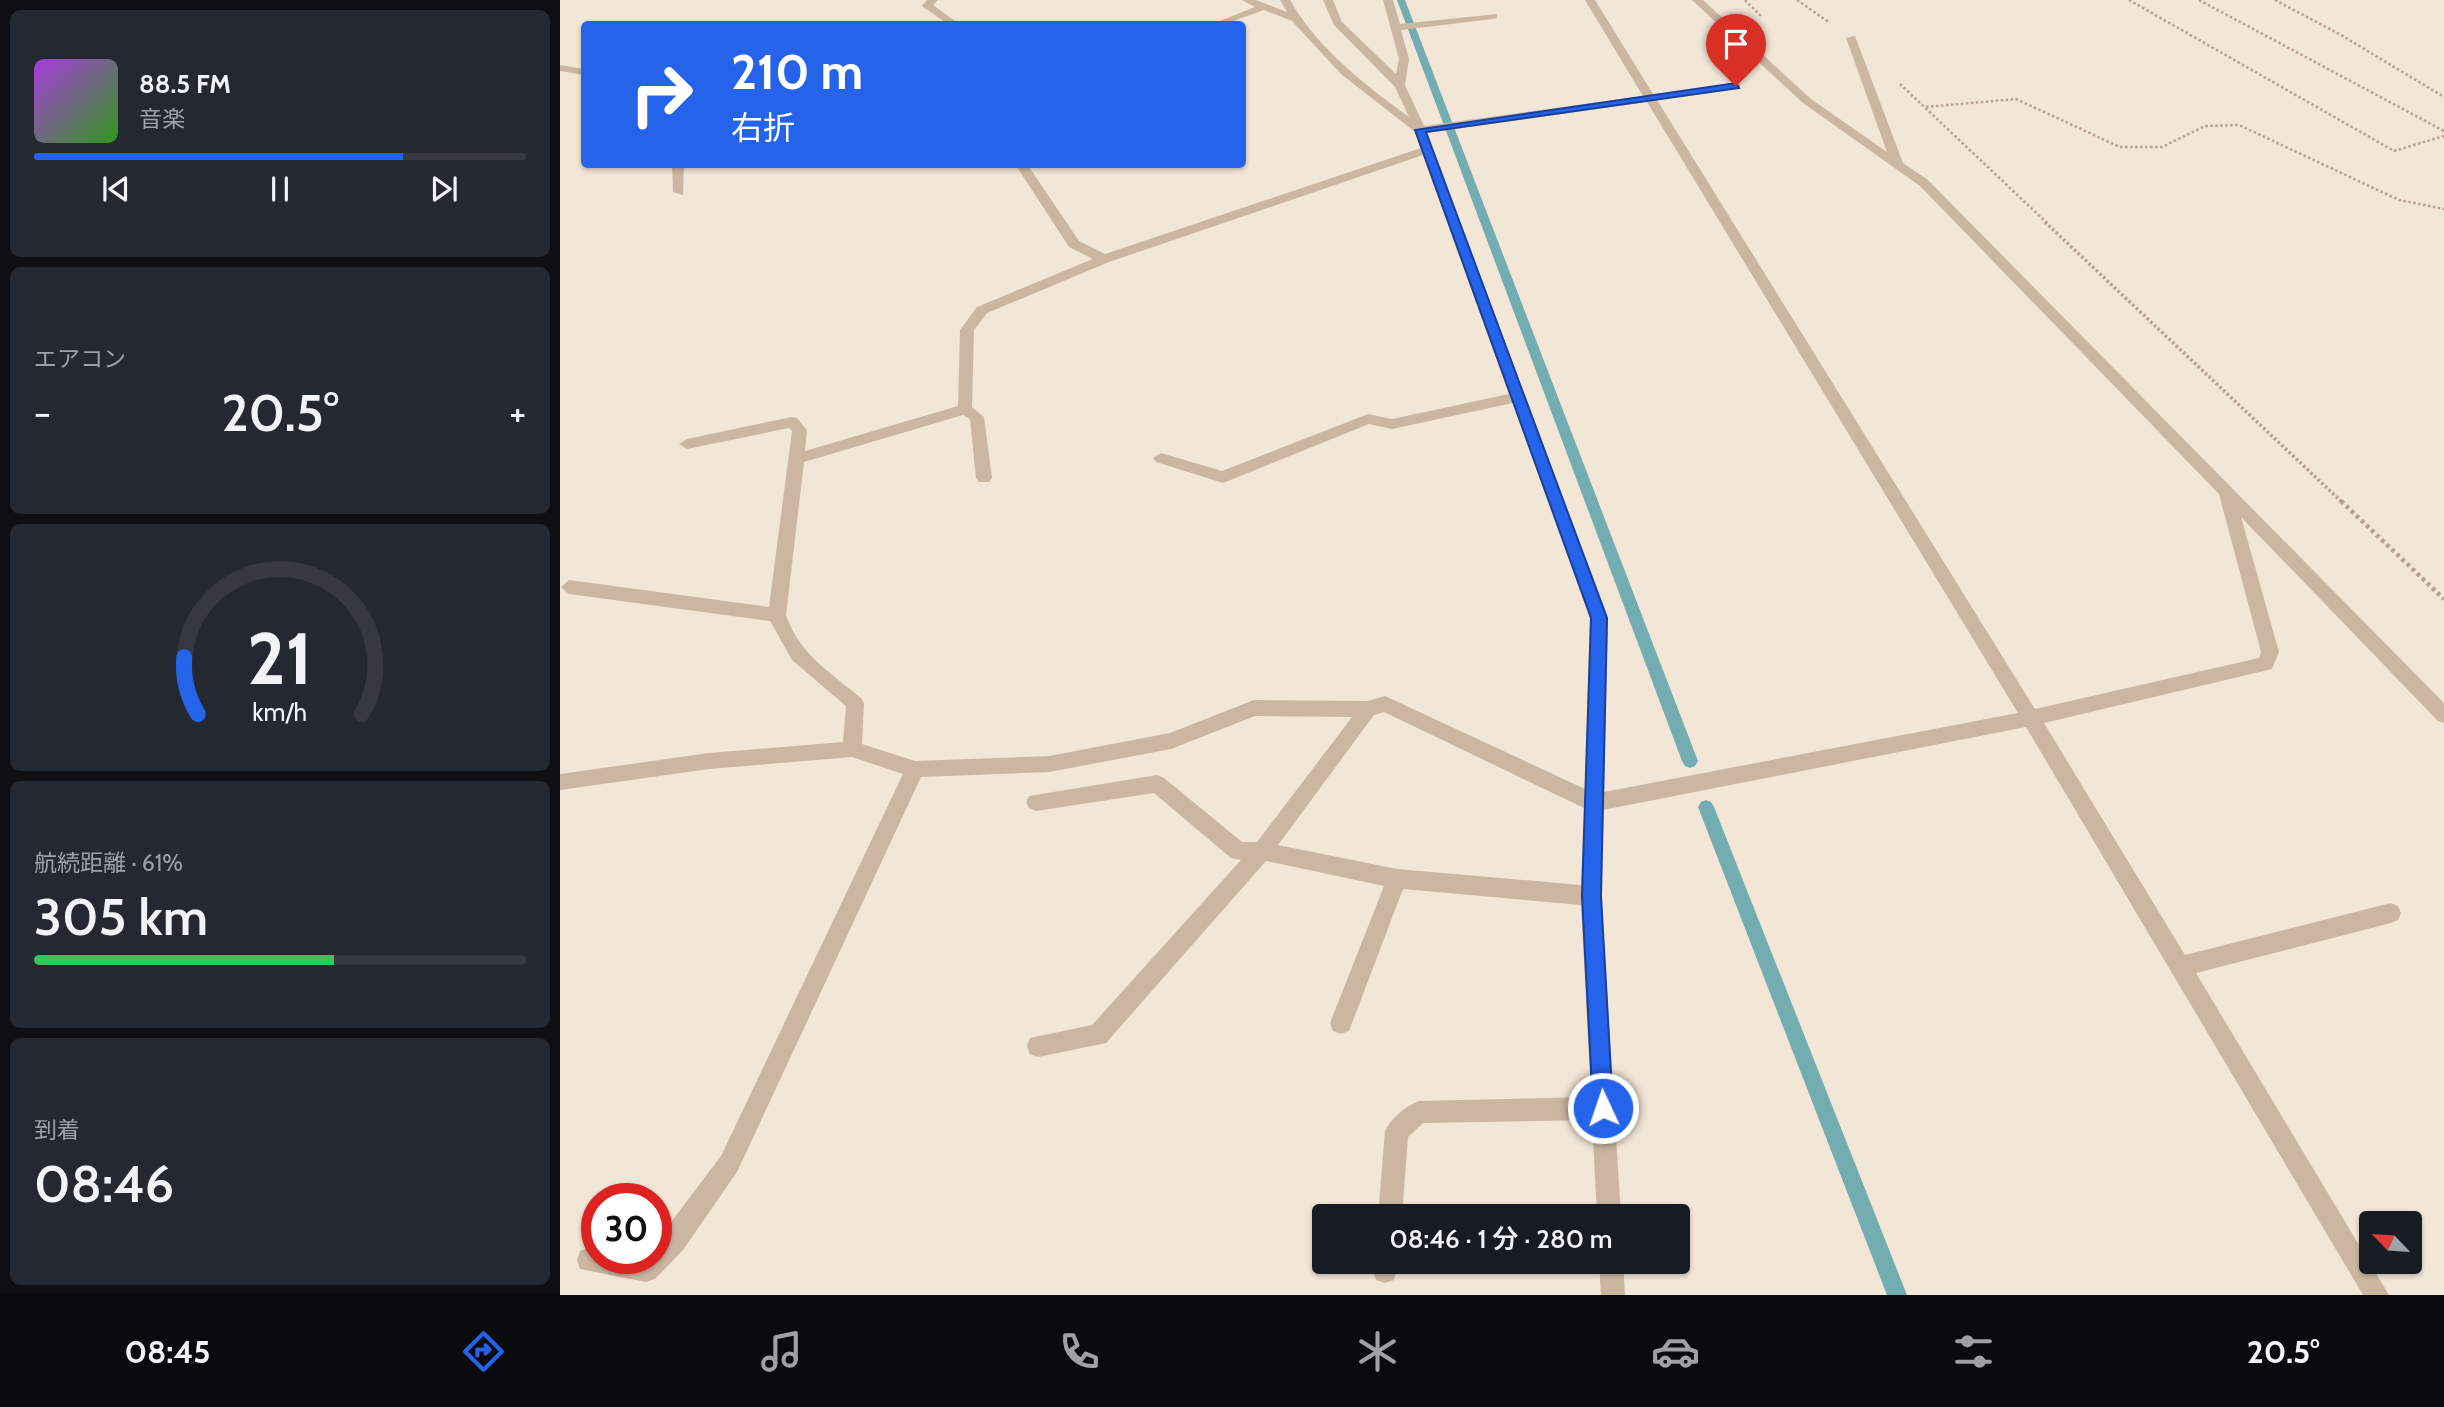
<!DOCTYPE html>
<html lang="ja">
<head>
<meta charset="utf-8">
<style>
	:root { --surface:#171b24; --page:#242831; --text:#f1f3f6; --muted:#9ea1a6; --line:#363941; --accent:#2563eb }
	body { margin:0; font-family:Cabin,"Noto Sans JP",sans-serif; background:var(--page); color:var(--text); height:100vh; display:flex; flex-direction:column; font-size:26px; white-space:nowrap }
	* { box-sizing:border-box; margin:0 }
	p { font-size:23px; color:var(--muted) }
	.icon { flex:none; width:38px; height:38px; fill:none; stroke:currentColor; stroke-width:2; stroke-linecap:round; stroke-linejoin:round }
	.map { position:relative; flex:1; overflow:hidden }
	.details { display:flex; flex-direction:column; gap:10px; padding:10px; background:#0d0f14; width:560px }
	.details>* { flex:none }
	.top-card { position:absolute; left:21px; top:21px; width:665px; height:147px; border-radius:7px; box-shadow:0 2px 5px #0004; background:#2563eb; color:#fff; overflow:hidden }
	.needle { width:46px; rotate:295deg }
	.controls { position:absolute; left:1799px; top:1211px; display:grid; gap:14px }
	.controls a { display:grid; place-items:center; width:63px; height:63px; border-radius:7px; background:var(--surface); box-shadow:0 2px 5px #0004; font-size:35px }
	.speed { position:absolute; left:21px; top:1183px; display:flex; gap:14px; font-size:35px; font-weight:700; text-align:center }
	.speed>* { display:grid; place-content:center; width:91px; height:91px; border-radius:50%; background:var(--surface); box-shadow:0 2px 5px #0004; line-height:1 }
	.speed .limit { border:10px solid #d22; background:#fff; color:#111 }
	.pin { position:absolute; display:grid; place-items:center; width:60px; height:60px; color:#fff; margin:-72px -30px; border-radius:50% 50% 50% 0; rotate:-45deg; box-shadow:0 0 7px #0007 }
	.pin .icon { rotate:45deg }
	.me { position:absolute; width:77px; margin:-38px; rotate:357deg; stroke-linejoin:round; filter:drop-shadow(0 0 5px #0008) }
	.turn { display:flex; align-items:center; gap:24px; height:147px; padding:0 35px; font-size:32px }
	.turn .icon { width:91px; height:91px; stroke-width:2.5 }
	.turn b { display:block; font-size:49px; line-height:60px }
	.big { font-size:52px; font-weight:600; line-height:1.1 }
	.details .card { flex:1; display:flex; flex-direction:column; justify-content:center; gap:10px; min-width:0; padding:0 24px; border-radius:10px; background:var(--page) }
	.details .dial { align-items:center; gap:0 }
	.dial svg { height:182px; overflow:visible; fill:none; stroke:var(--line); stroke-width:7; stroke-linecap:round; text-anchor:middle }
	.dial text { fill:var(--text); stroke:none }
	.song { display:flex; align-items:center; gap:21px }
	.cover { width:84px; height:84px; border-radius:10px; background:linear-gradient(135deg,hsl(280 70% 55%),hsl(110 70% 35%)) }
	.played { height:7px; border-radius:4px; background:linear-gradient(90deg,var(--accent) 75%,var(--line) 75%) }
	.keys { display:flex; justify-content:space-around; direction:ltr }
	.heat { display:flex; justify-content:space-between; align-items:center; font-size:38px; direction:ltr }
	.charge { height:10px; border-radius:5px; background:linear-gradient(90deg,#34c759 61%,var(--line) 0) }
	.trip { position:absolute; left:752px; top:1204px; width:378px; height:70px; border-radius:7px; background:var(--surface); box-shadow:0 2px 5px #0004; font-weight:600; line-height:70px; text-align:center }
	.tab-bar { display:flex; height:112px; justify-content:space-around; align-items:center; background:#090b0e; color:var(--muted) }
	.tab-bar .icon { width:49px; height:49px }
	.tab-bar .selected { color:var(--accent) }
	.tab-bar b { font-size:32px; color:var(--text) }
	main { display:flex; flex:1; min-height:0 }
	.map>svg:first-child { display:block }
</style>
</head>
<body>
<main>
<section class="details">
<div class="card">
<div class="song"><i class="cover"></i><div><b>88.5 FM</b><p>音楽</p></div></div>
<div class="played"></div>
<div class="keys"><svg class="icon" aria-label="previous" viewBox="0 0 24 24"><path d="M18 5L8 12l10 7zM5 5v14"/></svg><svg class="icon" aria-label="pause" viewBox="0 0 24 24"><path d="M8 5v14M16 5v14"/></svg><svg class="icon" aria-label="next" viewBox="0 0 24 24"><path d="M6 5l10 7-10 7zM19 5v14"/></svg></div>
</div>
<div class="card"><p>エアコン</p>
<div class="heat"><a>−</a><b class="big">20.5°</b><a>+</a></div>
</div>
<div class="card dial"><svg viewBox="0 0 100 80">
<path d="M14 69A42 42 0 1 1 86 69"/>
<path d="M14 69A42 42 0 0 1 8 44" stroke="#2563eb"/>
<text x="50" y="56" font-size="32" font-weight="700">21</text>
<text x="50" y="72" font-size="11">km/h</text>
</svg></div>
<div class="card"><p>航続距離 · 61%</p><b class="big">305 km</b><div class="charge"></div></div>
<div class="card"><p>到着</p><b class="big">08:46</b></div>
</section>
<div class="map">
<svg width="1884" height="1295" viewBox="0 0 1884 1295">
	<rect width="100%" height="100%" fill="#f2e6d6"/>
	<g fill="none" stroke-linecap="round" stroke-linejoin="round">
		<g fill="#73acb1" fill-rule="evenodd">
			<path d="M 837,0 L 845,0 L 1138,761 L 1135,766 L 1130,768 L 1125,766 L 1122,761 Z"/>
			<path d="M 1146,800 L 1151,802 L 1154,807 L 1347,1295 L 1327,1295 L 1138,807 L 1141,802 Z"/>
		</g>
		<g stroke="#b7a08c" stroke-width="2.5" stroke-dasharray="2.5 2.5" stroke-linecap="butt">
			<path d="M 1185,0 L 1202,17"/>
			<path d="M 1237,0 L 1270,23"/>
			<path d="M 1569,0 L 1834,151 L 1884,136"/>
			<path d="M 1639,0 L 1884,131"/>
			<path d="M 1715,0 L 1781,35 L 1884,97"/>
			<path d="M 1340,84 L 1487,223"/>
			<path d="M 1366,107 L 1456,99 L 1560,147 L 1602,147 L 1645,126 L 1679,125 L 1839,200 L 1884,209"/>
		</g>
		<path stroke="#b7a08c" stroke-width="3.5" stroke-dasharray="2.5 2.5" stroke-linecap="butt" d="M 1485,222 L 1783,503"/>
		<path stroke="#b7a08c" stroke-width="4.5" stroke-dasharray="3.5 3.5" stroke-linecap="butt" d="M 1781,501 L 1884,599"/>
		<g fill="#cbb6a2" fill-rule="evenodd">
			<path d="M 367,0 L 378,0 L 373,5 L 399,24 L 388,24 L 363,7 L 362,5 Z"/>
			<path d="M 682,0 L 696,0 L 727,12 L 720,0 L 730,0 C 758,49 804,84 849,117 L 835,87 L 774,25 L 763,0 L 773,0 L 782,22 L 836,74 L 839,59 L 823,0 L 833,0 L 840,24 L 937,14 L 937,18 L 933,19 L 841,30 L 849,59 L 845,85 L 864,126 L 1083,96 L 1025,0 L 1035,0 L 1093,94 L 1180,84 L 1180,88 L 1176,89 L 1097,100 L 1475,709 L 1699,658 L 1701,652 L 1659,494 L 1360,186 L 1243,103 L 1132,0 L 1143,0 L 1251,99 L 1327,152 L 1286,38 L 1295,36 L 1343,163 L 1368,180 L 1884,703 L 1884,723 L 1878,721 L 1681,517 L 1719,652 L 1712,669 L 1484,723 L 1625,955 L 1831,903 L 1838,906 L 1841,913 L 1838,920 L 1831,923 L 1636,973 L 1829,1295 L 1803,1295 L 1466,727 L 1043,810 L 1041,896 L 1061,1216 L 1037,1216 L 1032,1120 L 863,1123 L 848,1137 L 842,1216 L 818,1216 L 825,1131 C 831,1118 846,1106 859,1101 L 1031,1097 L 1021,905 L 843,889 L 789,1031 L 781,1034 L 773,1031 L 770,1023 L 824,886 L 706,861 L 546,1043 L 478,1057 L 470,1054 L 467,1046 L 470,1038 L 532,1025 L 681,860 L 671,858 L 594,793 L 476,811 L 469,808 L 466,802 L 469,796 L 597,775 L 604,778 L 682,842 L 697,842 L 792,717 L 695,716 L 611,749 L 489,772 L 361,777 L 177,1172 L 123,1250 L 95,1279 L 86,1282 L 20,1269 L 17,1260 L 20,1251 L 29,1248 L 37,1249 L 37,1258 L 96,1258 L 96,1242 L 161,1156 L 343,774 L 292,757 L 149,769 L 0,790 L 0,774 L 149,753 L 283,742 L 286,706 L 232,660 L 210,621 L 9,594 L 1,587 L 9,580 L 209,607 L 232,431 L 229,428 L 127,449 L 119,444 L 127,439 L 232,417 L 237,418 L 247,430 L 245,451 L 398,406 L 400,330 L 417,307 L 533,259 L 509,247 L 455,164 L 467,164 L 519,241 L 545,254 L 861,148 L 855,132 L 781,74 L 732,21 L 704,10 L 665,24 L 652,24 L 695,7 ZM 1087,102 L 1458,713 L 1044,792 L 1048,618 L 867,133 ZM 863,155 L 949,394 L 832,419 L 808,414 L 662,471 L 601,453 L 593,458 L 596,462 L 663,483 L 809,424 L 832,429 L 953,403 L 1030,618 L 1025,789 L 825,696 L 808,701 L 694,700 L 610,733 L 489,756 L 355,761 L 302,744 L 304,703 L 301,698 C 271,673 239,654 226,615 L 244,462 L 403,415 L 410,419 L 416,478 L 419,482 L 429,482 L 432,478 L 424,417 L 412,407 L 414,330 L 427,313 L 549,262 ZM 824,712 L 1024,808 L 1021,885 L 837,869 L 718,845 L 814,715 Z"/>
			<path d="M 0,65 L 24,69 L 24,75 L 0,71 Z"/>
			<path d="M 112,164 L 124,164 L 123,195 L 113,192 Z"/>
			<path d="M 814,1262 L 838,1262 L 834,1280 L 825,1283 L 816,1280 L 813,1271 Z"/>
			<path d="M 1039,1262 L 1063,1262 L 1065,1295 L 1041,1295 Z"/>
		</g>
	</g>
	<path fill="#2563eb" stroke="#184099" stroke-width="2" d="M 1176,83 L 1179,88 L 866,132 L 1047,618 L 1041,896 L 1053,1108 L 1050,1115 L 1043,1118 L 1036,1115 L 1033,1108 L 1022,896 L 1031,618 L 855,130 Z"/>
</svg>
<div class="controls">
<a><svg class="needle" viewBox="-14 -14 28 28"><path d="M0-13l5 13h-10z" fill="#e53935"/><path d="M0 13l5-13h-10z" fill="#9ea1a6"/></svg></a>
</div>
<div class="speed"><div class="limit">30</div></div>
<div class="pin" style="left:1176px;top:86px;background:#d93025"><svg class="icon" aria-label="arrive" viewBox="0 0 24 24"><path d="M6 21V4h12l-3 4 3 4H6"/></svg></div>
<svg class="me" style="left:1043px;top:1108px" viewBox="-20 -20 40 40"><circle r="17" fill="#2563eb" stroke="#fff" stroke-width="3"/><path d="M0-11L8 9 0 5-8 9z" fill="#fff"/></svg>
<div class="trip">08:46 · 1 分 · 280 m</div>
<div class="top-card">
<div class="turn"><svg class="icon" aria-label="right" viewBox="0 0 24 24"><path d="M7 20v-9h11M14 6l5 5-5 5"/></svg><div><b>210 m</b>右折</div></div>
</div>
</div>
</main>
<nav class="tab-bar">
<b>08:45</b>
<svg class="icon selected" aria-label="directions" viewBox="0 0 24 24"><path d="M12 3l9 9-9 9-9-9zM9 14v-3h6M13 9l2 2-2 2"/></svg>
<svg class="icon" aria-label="music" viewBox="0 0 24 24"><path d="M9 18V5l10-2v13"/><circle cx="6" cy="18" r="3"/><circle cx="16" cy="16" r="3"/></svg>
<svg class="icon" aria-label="phone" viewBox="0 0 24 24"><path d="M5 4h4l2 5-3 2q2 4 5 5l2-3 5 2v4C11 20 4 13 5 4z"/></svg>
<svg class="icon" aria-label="climate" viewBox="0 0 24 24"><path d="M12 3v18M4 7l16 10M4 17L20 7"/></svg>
<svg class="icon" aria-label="car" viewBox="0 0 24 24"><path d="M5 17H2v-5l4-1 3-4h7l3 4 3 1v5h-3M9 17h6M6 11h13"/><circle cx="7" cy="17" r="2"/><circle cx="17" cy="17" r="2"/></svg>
<svg class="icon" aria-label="filters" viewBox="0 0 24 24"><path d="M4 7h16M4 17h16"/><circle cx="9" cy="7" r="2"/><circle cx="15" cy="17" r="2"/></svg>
<b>20.5°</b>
</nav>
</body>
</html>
